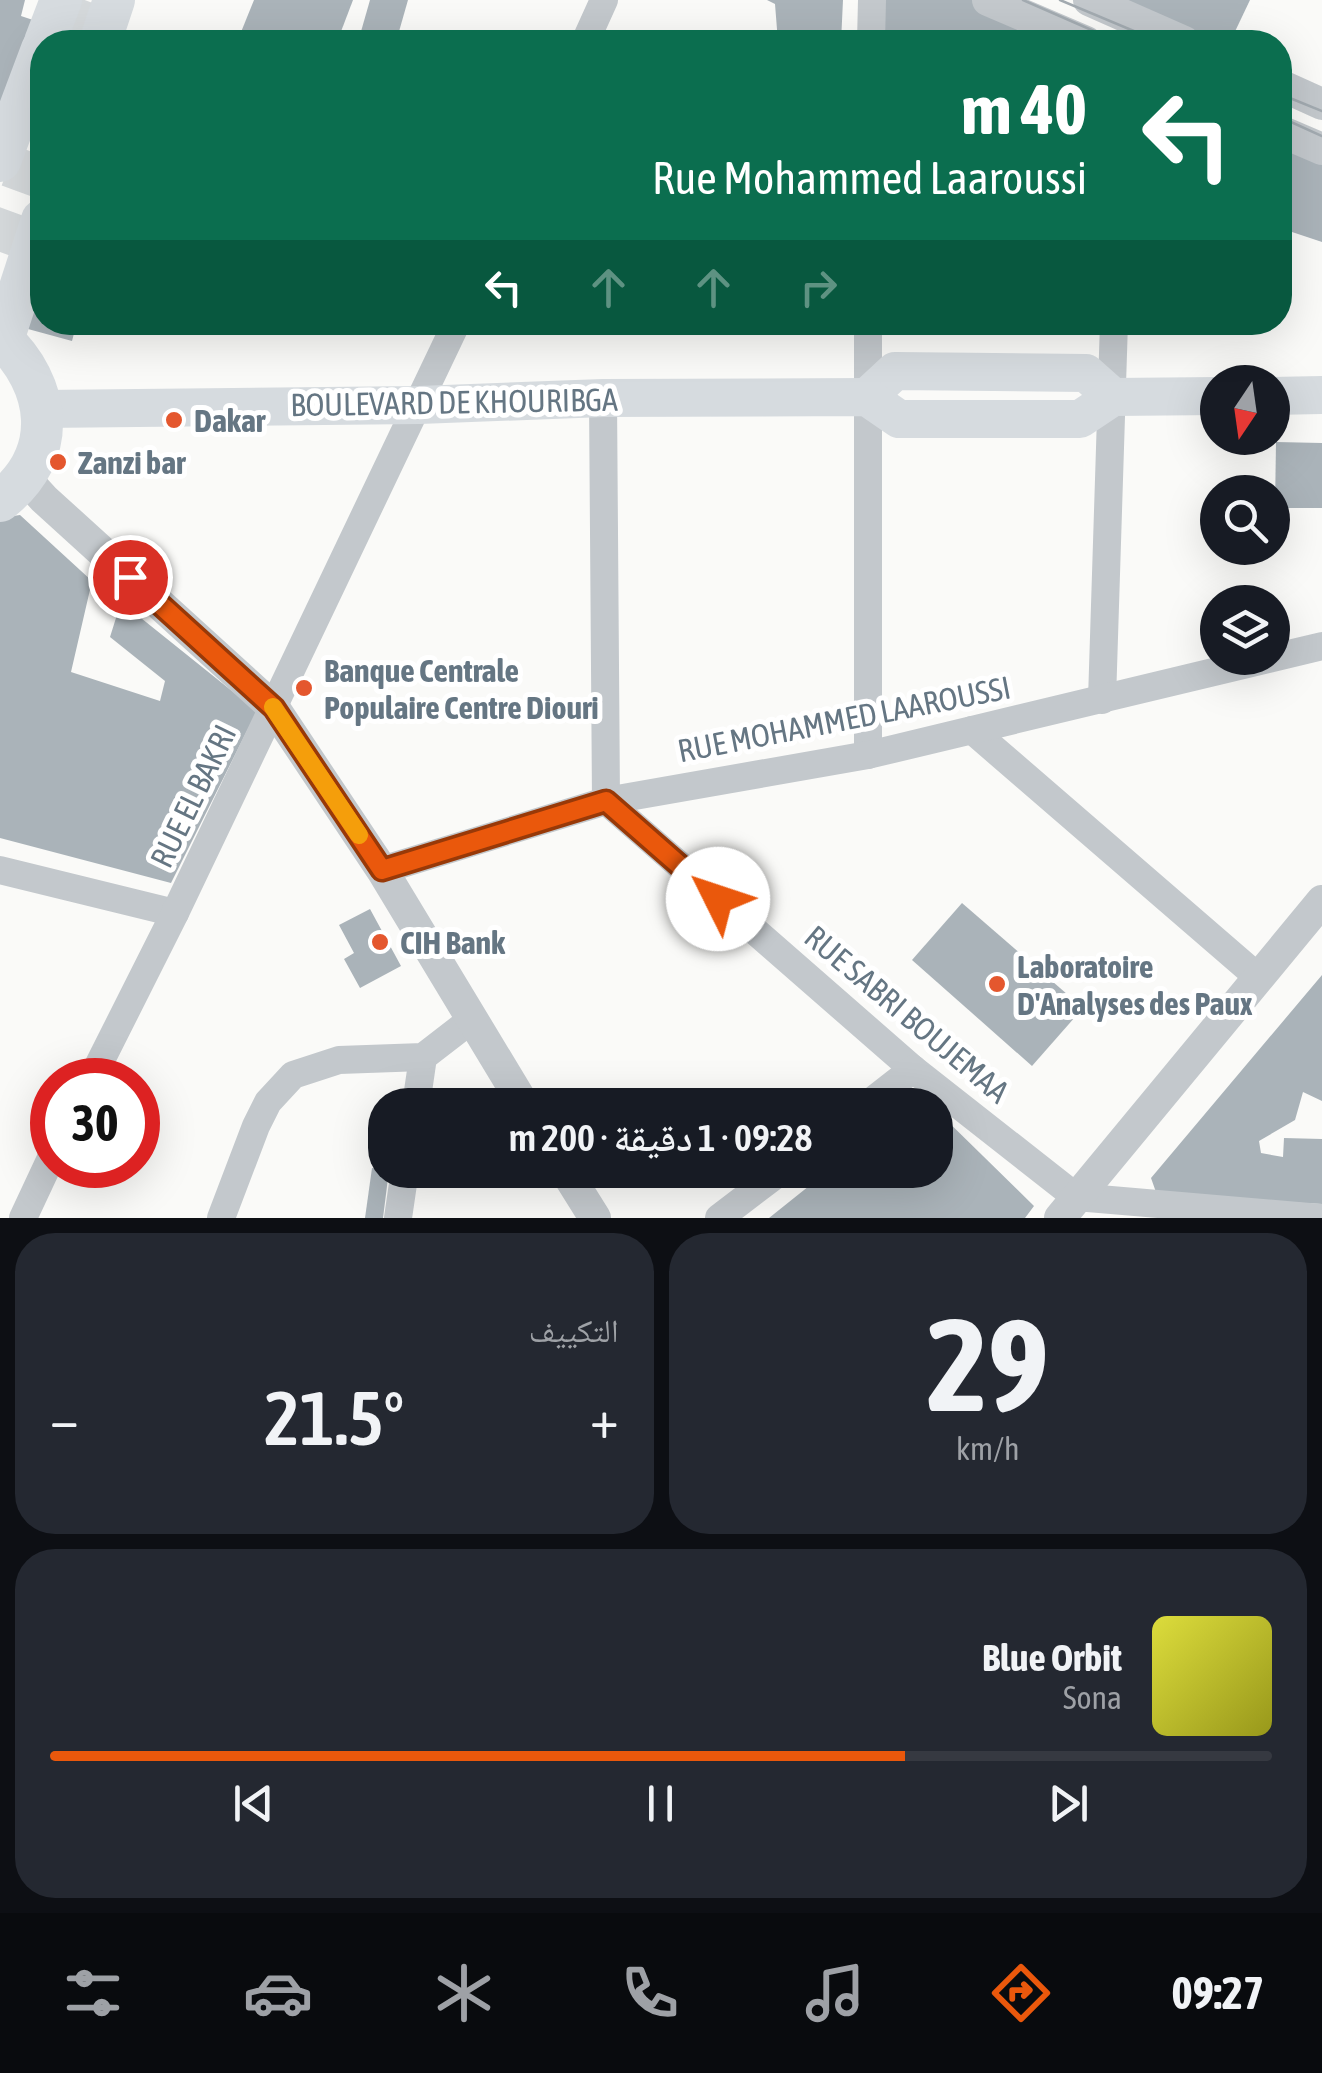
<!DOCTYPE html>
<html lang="ar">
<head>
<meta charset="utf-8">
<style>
	:root { --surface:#171b24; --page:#242831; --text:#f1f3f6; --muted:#9ea1a6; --line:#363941; --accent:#ea580c }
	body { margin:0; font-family:"Asap Condensed","Noto Naskh Arabic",sans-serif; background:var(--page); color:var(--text); direction:rtl; height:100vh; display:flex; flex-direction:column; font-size:38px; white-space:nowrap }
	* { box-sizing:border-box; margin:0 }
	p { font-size:32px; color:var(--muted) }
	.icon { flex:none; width:55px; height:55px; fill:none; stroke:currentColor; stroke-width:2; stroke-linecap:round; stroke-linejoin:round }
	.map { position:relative; height:1218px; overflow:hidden; direction:ltr }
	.details { display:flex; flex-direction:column; gap:15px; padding:15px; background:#0d0f14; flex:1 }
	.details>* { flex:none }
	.banner { position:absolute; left:30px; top:30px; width:1262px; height:305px; border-radius:40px; box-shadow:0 10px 40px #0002; direction:rtl; background:#0b6e4f; color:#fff; overflow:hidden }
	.needle { width:65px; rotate:193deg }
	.buttons { position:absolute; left:1200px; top:365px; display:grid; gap:20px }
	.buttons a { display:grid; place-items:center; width:90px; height:90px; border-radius:50%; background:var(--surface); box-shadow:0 10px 40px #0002; font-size:50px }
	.speed { position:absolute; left:30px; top:1058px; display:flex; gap:20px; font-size:50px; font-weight:700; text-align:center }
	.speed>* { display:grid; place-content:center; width:130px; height:130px; border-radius:50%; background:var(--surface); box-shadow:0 10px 40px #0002; line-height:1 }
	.speed .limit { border:15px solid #d22; background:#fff; color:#111 }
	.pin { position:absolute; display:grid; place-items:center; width:85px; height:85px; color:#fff; margin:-42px; border:5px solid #fff; border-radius:50%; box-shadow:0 2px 10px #0007 }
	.me { position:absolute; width:110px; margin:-55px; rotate:311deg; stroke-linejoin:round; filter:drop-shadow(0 0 8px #0008) }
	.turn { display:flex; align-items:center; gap:35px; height:210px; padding:0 40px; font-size:45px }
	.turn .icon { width:130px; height:130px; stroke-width:2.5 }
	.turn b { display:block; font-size:70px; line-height:85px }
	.lanes { display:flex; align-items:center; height:95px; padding:0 40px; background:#0003; justify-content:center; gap:50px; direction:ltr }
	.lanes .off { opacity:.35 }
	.big { font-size:75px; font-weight:600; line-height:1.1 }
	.details .card { flex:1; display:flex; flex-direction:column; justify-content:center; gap:15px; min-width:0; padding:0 35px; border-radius:40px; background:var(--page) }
	.details .dial { align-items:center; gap:0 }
	.dial b { font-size:130px; line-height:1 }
	.song { display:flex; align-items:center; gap:30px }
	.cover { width:120px; height:120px; border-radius:15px; background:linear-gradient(135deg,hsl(60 70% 55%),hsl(60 70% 35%)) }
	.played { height:10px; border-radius:5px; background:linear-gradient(90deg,var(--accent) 70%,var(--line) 70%) }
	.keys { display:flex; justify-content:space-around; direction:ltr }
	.heat { display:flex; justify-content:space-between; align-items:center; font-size:55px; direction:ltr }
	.details .tiles { flex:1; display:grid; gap:15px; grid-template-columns:1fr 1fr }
	.card:last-child { grid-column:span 2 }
	.trip { position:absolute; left:368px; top:1088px; width:585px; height:100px; border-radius:40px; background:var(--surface); box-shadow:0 10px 40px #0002; font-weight:600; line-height:100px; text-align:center; direction:rtl }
	.menu { display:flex; height:160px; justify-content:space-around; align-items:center; background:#090b0e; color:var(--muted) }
	.menu .icon { width:70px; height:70px }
	.menu .active { color:var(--accent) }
	.menu b { font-size:45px; color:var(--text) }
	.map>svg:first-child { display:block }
</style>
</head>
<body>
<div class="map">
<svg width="1322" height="1218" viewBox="0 0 1322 1218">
	<rect width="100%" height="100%" fill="#fafaf8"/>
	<g fill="#aab3b9">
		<path d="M 0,0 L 25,0 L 21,16 L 33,20 L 0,108 Z"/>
		<path d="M 254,0 L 353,0 L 337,42 L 237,42 Z"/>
		<path d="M 370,0 L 408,0 L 396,42 L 358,42 Z"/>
		<path d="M 767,0 L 843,0 L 841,42 L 778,42 L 775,4 Z"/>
		<path d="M 881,0 L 972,0 L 1076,42 L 874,42 Z"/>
		<path d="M 1113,0 L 1250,0 L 1230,42 L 1210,42 Z"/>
		<path d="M 1280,137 L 1322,155 L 1322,242 L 1280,228 Z"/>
		<path d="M 35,304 L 42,306 L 42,322 L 77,322 L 72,341 L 28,329 Z"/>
		<path d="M 970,322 L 1094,322 L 1094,329 L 970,326 Z"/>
		<path d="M 1276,442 L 1322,443 L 1322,508 L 1275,508 Z"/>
		<path d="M 20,515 L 92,581 L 71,672 L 160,701 L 165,681 L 110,637 L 121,602 L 257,711 L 171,883 L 0,838 L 0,518 Z"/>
		<path d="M 962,903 L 1083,1008 L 1032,1066 L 912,960 Z"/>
		<path d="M 370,909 L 401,966 L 360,988 L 344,959 L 354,953 L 339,925 Z"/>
		<path d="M 1322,975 L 1322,1101 L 1303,1092 L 1295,1120 L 1259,1141 L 1261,1153 L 1283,1157 L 1284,1138 L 1322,1139 L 1322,1204 L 1157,1195 L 1151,1178 Z"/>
		<path d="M 935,1109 L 1034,1206 L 1025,1218 L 769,1218 L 829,1170 L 935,1170 Z"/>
		<path d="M 372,1168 L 389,1170 L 383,1218 L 365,1218 Z"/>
	</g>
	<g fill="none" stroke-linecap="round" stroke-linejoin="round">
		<g stroke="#d5d9db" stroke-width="42" stroke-dasharray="42 21" stroke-linecap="butt">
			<path d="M 77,42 L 93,0"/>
			<path d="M 0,252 L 42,136"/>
		</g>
		<g stroke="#c3c8cc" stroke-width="28">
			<path d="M 585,42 L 604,0"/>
			<path d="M 871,42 L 872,0"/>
			<path d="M 603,398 L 606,801 L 913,1069 L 1076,1197 L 1322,1218"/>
			<path d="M 1102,700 L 1114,322"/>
			<path d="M 972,730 L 1259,978"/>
			<path d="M 868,755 L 868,322"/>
			<path d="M 0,870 L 175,913"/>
			<path d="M 382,870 L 606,801 L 868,755 L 1322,646"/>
			<path d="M 91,1080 L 175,913 L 457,322"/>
			<path d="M 416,1105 L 423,1057"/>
			<path d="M 867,1105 L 913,1069"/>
			<path d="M 23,1218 L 52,1156"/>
			<path d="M 221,1218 L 256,1126 L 268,1102 L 293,1075 L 339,1060 L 423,1057 L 471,1020"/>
			<path d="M 398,1218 L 405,1170"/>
			<path d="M 719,1218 L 782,1170"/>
		</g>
		<g stroke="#c3c8cc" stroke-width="32">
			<path d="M 988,0 L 1086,42"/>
			<path d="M 1089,0 L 1184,42"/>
			<path d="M 1280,85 L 1322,104"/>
			<path d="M 1280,131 L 1322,149"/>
			<path d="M 24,477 L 44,499 L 274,708 L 382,870 L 524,1105"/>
			<path d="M 565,1170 L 595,1218"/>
			<path d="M 1060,1218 L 1322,901"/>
		</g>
		<g stroke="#d6dbdf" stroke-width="38">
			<path d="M 1272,396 L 1322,395"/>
			<path d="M 867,397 L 895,371 L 1086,373 L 1113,397"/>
			<path d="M 42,409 L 419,405 L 603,398 L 867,397 L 899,419 L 1080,419 L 1113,397 L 1218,396"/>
		</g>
		<g stroke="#d6dbdf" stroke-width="42">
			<path d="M 45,42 L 61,0"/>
			<path d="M 100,42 L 114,0"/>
			<path d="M 0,161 L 42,49"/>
			<path d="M 0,337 C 52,385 60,455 0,501"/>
			<path d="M 3,340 L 42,220"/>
		</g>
		<g stroke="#a2aab0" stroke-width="2.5">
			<path d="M 1023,0 L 1119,42"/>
			<path d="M 1060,0 L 1160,42"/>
			<path d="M 1280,94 L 1322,111"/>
			<path d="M 1280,117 L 1322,136"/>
		</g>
	</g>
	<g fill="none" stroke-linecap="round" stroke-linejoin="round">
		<g stroke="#983908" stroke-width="25">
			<path id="route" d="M 130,577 L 274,708 L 382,870 L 606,801 L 718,899"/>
		</g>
		<use href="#route" stroke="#ea580c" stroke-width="18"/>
		<path stroke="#f59e0b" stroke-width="18" d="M 273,707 L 359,835"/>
	</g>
	<g fill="#e4572e" stroke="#fff" stroke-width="4">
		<circle cx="174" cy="420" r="10"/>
		<circle cx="58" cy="462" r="10"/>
		<circle cx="304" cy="688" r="10"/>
		<circle cx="380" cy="942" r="10"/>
		<circle cx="997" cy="984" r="10"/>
	</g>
	<g text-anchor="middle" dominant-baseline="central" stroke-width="10" stroke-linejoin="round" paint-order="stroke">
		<g font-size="32" fill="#657683" stroke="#fff">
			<text transform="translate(454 402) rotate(-1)">BOULEVARD DE KHOURIBGA</text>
			<text transform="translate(844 719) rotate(-11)">RUE MOHAMMED LAAROUSSI</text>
			<text transform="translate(193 796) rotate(-64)">RUE EL BAKRI</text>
			<text transform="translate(907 1014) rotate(40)">RUE SABRI BOUJEMAA</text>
		</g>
		<g font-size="32" font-weight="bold" fill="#657683" stroke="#fff" text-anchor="start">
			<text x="194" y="420">Dakar</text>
			<text x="78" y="462">Zanzi bar</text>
			<text x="324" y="670">Banque Centrale<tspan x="324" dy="37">Populaire Centre Diouri</tspan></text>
			<text x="400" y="942">CIH Bank</text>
			<text x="1017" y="966">Laboratoire<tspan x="1017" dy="37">D'Analyses des Paux</tspan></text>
		</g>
	</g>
</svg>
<div class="buttons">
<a><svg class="needle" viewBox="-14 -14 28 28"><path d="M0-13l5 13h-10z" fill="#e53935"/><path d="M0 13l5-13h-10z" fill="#9ea1a6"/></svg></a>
<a><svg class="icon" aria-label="search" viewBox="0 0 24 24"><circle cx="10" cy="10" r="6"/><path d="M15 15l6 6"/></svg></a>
<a><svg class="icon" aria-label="layers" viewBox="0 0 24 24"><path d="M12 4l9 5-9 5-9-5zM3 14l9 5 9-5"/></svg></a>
</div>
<div class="speed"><div class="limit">30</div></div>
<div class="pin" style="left:130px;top:577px;background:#d93025"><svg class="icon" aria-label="arrive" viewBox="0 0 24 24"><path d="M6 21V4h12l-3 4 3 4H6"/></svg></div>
<svg class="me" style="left:718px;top:899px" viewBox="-20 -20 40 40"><circle r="19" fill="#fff"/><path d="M0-13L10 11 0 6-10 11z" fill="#ea580c"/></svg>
<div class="trip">09:28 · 1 دقيقة · 200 m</div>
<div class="banner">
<div class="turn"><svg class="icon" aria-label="left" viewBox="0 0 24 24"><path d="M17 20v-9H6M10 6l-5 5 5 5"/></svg><div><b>40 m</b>Rue Mohammed Laaroussi</div></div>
<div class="lanes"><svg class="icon" aria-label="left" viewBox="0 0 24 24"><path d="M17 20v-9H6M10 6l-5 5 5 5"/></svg><svg class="icon off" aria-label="ahead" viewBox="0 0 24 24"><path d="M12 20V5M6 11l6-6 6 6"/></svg><svg class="icon off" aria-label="ahead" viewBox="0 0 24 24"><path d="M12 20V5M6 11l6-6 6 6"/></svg><svg class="icon off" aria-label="right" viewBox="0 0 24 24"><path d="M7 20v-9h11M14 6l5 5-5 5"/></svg></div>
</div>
</div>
<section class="details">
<div class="tiles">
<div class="card dial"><b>29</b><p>km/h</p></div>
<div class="card"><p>التكييف</p>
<div class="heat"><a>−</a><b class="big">21.5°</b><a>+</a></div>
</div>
<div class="card">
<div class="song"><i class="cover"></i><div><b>Blue Orbit</b><p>Sona</p></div></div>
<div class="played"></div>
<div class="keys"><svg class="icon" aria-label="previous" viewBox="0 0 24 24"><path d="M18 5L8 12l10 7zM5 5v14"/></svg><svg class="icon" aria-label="pause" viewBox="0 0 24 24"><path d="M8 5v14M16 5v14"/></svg><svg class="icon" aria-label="next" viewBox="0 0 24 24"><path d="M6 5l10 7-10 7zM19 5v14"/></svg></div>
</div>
</div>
</section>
<nav class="menu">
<b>09:27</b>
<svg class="icon active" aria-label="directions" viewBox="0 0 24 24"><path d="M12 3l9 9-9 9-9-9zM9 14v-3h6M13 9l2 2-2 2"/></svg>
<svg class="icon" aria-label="music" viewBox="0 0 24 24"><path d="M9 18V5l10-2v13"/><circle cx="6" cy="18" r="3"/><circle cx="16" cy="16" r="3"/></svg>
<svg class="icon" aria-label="phone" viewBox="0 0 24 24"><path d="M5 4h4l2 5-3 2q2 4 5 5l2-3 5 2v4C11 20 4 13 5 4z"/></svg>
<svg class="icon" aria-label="climate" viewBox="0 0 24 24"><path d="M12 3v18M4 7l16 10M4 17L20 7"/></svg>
<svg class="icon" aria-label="car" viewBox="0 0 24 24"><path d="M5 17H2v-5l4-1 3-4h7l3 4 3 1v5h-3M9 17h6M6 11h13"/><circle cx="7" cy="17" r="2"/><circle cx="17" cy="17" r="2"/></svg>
<svg class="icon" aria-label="filters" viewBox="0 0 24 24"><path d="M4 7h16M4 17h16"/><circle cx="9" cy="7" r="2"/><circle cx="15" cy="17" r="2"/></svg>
</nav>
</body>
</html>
